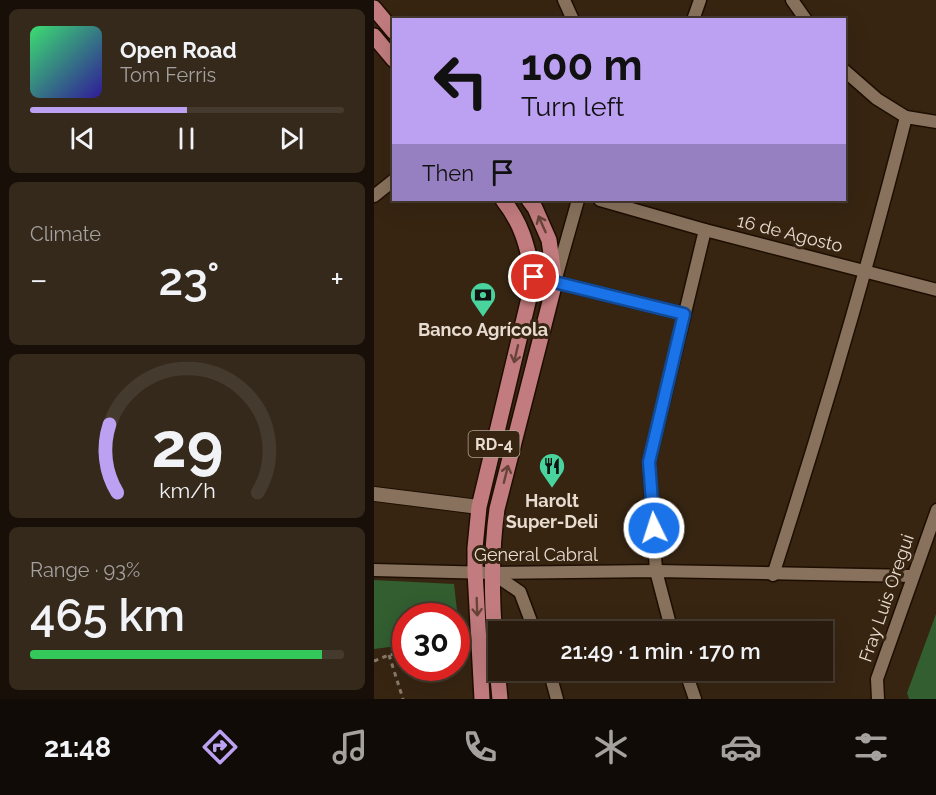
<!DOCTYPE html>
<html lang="en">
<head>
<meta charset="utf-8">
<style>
	:root { --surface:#291c0e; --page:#35291c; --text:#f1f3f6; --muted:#a5a19e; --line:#453a2e; --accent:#bca0f2 }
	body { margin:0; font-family:Raleway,sans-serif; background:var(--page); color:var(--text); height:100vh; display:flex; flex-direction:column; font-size:22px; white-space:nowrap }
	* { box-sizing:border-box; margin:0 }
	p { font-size:20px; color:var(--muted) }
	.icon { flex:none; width:33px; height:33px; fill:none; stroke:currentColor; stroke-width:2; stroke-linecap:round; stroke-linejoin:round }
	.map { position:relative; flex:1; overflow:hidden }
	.side { display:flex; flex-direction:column; gap:9px; padding:9px; background:#170f08; width:374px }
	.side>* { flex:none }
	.guide { position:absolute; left:18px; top:18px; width:454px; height:183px; border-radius:0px; box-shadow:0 6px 24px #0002,0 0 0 2px var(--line); background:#bca0f2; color:#111; overflow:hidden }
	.speed { position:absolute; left:18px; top:603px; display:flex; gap:12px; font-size:30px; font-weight:700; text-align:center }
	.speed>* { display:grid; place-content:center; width:78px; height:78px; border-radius:50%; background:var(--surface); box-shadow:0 6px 24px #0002,0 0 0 2px var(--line); line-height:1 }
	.speed .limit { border:9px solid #d22; background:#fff; color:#111 }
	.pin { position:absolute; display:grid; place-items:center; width:51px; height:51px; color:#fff; margin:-26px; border:3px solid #fff; border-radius:50%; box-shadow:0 2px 6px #0007 }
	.me { position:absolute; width:66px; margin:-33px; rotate:356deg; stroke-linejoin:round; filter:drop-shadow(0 0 4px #0008) }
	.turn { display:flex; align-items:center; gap:21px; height:126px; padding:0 30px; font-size:27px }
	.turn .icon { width:78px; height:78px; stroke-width:2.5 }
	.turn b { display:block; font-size:42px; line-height:51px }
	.then { display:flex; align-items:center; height:57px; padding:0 30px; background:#0003; gap:12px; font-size:22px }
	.big { font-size:45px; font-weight:600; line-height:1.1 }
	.side .widget { flex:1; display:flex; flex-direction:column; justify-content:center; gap:9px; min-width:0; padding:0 21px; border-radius:9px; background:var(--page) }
	.side .dial { align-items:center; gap:0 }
	.dial svg { height:156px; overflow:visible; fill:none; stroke:var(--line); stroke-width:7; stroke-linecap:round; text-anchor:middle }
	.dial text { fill:var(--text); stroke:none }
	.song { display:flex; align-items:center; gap:18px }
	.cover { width:72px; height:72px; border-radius:9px; background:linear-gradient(135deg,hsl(140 70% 55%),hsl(250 70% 35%)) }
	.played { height:6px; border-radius:3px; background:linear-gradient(90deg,var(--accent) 50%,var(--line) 50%) }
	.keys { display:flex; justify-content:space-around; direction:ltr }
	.heat { display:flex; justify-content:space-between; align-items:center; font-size:33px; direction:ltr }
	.charge { height:9px; border-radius:4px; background:linear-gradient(90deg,#34c759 93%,var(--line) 0) }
	.trip { position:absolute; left:114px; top:621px; width:345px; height:60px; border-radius:0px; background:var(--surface); box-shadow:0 6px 24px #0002,0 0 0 2px var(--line); font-weight:600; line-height:60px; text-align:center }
	.tabs { display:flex; height:96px; justify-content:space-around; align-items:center; background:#100b06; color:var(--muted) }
	.tabs .icon { width:42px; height:42px }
	.tabs .selected { color:var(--accent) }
	.tabs b { font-size:27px; color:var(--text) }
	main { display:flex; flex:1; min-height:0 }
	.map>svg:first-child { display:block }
</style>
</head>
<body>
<main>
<section class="side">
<div class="widget">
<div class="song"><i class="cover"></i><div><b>Open Road</b><p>Tom Ferris</p></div></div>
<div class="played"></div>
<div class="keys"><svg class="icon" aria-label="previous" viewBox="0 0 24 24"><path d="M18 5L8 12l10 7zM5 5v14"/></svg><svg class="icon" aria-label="pause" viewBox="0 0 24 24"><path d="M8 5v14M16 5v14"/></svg><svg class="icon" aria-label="next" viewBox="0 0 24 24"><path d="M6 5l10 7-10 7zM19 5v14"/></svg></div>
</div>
<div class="widget"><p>Climate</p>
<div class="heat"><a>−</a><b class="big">23°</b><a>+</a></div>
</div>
<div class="widget dial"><svg viewBox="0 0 100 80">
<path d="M14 69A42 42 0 1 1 86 69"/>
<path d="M14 69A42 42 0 0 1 10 34" stroke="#bca0f2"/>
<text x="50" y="56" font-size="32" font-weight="700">29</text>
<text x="50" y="72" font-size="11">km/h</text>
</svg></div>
<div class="widget"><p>Range · 93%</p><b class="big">465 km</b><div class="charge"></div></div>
</section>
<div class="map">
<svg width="563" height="699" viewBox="0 0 563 699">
	<rect width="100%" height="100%" fill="#372512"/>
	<g fill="#325e30">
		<path d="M 0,580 L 80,584 L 86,637 L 83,638 L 82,616 L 32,616 L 31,645 L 0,649 Z"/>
		<path d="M 562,614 L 562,699 L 535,699 L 533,693 Z"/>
	</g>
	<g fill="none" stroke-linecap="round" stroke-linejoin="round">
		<g stroke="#1e0e00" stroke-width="15">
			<g id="minor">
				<path d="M 190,0 L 199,20"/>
				<path d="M 418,0 L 432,20"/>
				<path d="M 319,20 L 326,0"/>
				<path d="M 471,71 L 503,99 L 532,117 L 563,122"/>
				<path d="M 0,196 L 20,180"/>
				<path d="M 226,200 L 331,230 L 563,290"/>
				<path d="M 160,277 L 310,314"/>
				<path d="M 182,278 L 204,200"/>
				<path d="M 0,570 L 118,573 L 282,571 L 539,576"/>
				<path d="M 118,573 L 146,592 L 161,632"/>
				<path d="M 399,575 C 448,423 493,271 532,117"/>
				<path d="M 298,632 L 282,571 L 275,462 L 331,230"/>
				<path d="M 175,670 L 183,699"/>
				<path d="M 311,670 L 321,699"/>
				<path d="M 504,699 L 503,679 L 563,510"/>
			</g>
		</g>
		<g stroke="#1e0e00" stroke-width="16">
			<path id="tertiary" d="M 0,494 L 105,507"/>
		</g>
		<g stroke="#1e0e00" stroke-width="18">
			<g id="primary">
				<path d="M 0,8 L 20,32"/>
				<path d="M 0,36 L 20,60"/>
				<path d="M 108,699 L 101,571 L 101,548 L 105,507 L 160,277 C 153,247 149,225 129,200"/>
				<path d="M 126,699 C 120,636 114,572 123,509 L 181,282 L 175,240 L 161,208 L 155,200"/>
			</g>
		</g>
		<g stroke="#8a7b6c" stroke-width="3" stroke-dasharray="4.5 4.5" stroke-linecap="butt">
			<path d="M 82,648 L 91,648"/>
			<path d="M 15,655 L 29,699"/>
			<path d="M 0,661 L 15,655 L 32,652"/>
		</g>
		<use href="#minor" stroke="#88725d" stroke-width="12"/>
		<use href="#tertiary" stroke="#88725d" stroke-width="14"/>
		<use href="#primary" stroke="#c27c7f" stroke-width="15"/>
	</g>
	<defs><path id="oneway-shaft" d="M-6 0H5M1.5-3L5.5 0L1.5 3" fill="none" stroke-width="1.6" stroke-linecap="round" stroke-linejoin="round" transform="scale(1.5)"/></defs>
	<g stroke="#684338">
		<use href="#oneway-shaft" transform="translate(168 224) rotate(-114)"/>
		<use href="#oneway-shaft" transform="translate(142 354) rotate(103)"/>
		<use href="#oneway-shaft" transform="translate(132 474) rotate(-76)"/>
		<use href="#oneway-shaft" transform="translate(103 607) rotate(88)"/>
	</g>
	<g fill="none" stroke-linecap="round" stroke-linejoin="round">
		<g stroke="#114b97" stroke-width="15">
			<path id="route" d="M 160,277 L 310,314 L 275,462 L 280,528"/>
		</g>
		<use href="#route" stroke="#1a73e8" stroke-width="10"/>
	</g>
	<defs>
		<g id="bank-pin" transform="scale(1.35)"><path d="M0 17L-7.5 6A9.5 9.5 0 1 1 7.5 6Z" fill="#49d49d" stroke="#372512"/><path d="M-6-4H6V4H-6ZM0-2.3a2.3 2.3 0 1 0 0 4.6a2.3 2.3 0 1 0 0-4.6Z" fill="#111"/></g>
		<g id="restaurant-pin" transform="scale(1.35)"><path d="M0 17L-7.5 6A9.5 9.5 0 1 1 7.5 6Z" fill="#49d49d" stroke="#372512"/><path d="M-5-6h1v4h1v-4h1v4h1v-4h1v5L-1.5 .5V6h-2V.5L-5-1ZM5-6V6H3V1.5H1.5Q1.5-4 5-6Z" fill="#111"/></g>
	</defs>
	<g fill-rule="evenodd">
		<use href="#bank-pin" x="109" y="295"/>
		<use href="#restaurant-pin" x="178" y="466"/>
	</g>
	<g text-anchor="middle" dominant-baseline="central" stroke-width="6" stroke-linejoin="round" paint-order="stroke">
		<rect fill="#372512" stroke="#b3a597" stroke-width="1.5" x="94.5" y="431" width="51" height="26" rx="4.5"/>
		<g font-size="16" font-weight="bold" fill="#e8dcd0">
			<text x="120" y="444">RD-4</text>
		</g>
		<g font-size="18" fill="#e8dcd0" stroke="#372512">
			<text transform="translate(416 233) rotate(14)">16 de Agosto</text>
			<text x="162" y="554">General Cabral</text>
			<text transform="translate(512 598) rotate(-71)">Fray Luis Oregui</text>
		</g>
		<g font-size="18" font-weight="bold" fill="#e8dcd0" stroke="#372512">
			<text x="109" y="329">Banco Agrícola</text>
			<text x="178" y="500">Harolt<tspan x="178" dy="21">Super-Deli</tspan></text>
		</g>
	</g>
</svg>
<div class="speed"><div class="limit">30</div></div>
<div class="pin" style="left:160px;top:277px;background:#d93025"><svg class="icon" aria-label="arrive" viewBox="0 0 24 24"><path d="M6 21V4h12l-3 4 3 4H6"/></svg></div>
<svg class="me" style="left:280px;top:528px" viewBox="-20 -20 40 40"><circle r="17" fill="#1a73e8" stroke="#fff" stroke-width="3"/><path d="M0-11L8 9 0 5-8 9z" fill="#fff"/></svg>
<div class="trip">21:49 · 1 min · 170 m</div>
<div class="guide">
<div class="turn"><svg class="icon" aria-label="left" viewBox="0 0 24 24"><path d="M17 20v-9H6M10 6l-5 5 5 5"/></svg><div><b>100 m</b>Turn left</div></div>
<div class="then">Then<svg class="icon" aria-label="arrive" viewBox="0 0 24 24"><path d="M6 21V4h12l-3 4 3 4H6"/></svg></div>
</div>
</div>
</main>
<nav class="tabs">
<b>21:48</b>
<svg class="icon selected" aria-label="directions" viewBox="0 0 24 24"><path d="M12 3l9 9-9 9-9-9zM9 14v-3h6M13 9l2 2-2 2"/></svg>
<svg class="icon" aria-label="music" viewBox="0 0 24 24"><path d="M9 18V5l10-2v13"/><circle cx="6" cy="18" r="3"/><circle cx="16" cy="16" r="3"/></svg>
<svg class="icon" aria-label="phone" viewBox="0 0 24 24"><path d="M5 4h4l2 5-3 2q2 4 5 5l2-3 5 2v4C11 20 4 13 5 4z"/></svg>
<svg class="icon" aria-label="climate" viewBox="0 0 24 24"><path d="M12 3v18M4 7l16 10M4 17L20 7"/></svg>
<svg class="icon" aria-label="car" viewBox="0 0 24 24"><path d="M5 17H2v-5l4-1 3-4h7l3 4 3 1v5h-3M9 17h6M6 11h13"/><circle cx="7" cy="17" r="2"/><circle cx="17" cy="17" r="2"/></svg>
<svg class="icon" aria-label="filters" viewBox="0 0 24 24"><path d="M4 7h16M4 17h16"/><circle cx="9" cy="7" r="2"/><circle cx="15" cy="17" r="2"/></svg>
</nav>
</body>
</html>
